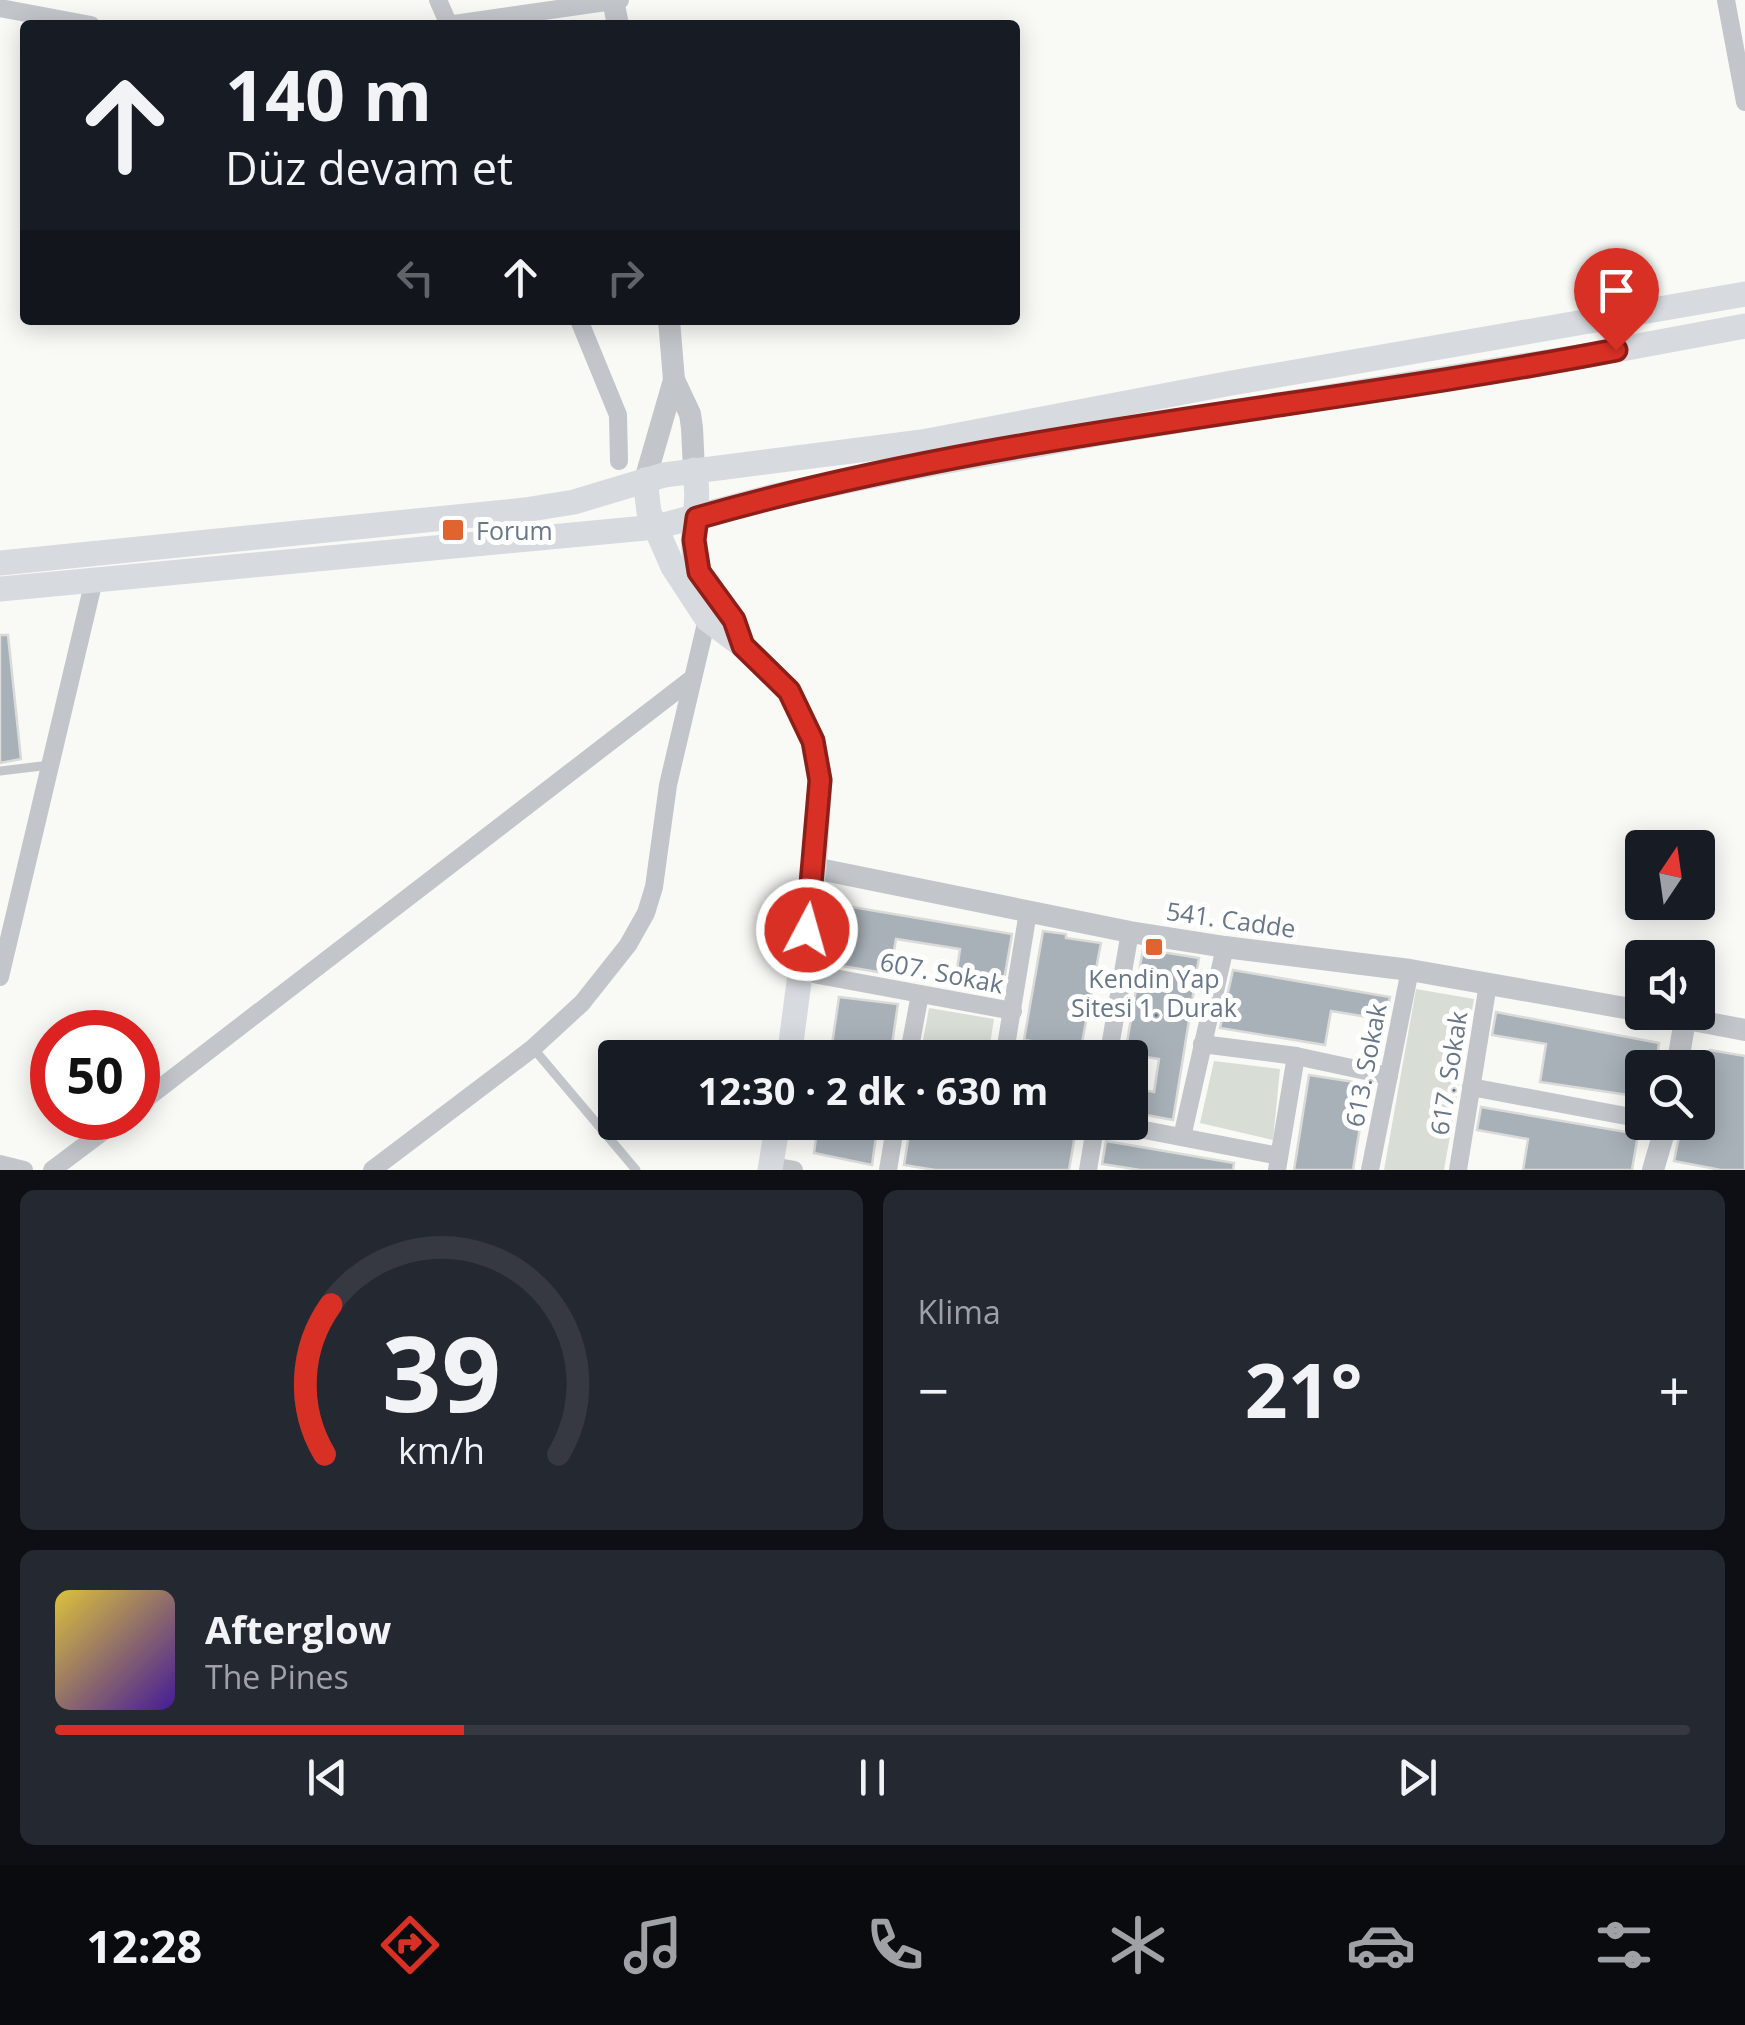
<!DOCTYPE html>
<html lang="tr">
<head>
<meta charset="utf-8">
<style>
	:root { --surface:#171b24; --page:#242831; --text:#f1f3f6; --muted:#9ea1a6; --line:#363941; --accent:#d93025 }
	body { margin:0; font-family:"Open Sans",sans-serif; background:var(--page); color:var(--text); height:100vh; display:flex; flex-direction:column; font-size:38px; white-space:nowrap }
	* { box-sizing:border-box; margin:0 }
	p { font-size:32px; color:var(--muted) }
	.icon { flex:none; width:55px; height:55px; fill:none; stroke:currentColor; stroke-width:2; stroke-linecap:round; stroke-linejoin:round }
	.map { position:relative; height:1170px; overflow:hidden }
	.drawer { display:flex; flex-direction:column; gap:20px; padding:20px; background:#0d0f14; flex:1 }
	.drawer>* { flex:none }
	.hud { position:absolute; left:20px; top:20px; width:1000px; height:305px; border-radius:10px; box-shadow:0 5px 25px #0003; background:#171b24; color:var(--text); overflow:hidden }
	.needle { width:65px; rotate:13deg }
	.tools { position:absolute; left:1625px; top:830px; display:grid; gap:20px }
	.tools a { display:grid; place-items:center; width:90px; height:90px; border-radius:10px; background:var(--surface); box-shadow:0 5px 25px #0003; font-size:50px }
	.speed { position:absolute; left:30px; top:1010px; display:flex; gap:20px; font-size:50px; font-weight:700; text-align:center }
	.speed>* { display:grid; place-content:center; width:130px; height:130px; border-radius:50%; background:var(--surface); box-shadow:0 5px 25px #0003; line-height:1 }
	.speed .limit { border:15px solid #d22; background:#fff; color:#111 }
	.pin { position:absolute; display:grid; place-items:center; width:85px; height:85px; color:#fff; margin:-102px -42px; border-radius:50% 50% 50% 0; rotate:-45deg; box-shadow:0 0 10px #0007 }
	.pin .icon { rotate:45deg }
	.me { position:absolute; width:110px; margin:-55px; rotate:6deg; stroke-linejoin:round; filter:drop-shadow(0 0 8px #0008) }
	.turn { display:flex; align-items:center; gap:35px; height:210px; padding:0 40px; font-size:45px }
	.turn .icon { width:130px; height:130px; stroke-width:2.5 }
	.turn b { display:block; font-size:70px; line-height:85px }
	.lanes { display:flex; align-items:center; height:95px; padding:0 40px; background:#0003; justify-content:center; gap:50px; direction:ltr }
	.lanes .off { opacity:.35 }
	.big { font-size:75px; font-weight:700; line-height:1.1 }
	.drawer .card { flex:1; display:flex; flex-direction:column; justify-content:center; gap:15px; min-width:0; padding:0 35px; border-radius:15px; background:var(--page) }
	.drawer .dial { align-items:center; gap:0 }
	.dial svg { height:260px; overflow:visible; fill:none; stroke:var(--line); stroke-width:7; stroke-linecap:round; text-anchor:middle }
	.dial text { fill:var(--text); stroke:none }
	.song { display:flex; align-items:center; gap:30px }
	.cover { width:120px; height:120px; border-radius:15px; background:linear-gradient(135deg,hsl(50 70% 55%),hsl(260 70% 35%)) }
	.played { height:10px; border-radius:5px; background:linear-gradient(90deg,var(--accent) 25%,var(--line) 25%) }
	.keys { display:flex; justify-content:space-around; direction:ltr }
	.heat { display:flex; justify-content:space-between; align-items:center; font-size:55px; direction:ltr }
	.drawer .tiles { flex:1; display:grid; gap:20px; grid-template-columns:1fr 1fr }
	.card:last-child { grid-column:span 2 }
	.trip { position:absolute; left:598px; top:1040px; width:550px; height:100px; border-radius:10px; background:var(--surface); box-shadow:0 5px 25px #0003; font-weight:700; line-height:100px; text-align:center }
	.dock { display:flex; height:160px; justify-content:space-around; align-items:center; background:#090b0e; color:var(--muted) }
	.dock .icon { width:70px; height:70px }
	.dock .selected { color:var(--accent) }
	.dock b { font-size:45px; color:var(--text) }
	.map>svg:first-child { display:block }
</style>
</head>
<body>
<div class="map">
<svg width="1745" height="1170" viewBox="0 0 1745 1170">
	<rect width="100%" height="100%" fill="#f9f9f6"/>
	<g fill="#d8ded6">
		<path d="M 1416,989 L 1474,999 L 1444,1170 L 1384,1170 Z"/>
		<path d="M 929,1008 L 994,1019 L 988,1057 L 920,1057 Z"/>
		<path d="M 1214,1061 L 1280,1069 L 1273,1140 L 1200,1123 Z"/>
	</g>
	<g fill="#a8b1b8" stroke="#dadbd9" stroke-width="2.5">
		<path d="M 0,635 L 8,635 L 21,759 L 0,763 Z"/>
		<path d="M 852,907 L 1012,934 L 1002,992 L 955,984 L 960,949 L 896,939 L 890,974 L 842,966 Z"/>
		<path d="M 1043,931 L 1066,934 L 1066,938 L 1101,943 L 1079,1058 L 1056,1058 L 1058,1045 L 1024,1040 Z"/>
		<path d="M 1143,949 L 1199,958 L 1173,1120 L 1130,1112 L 1130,1087 L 1154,1092 L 1159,1059 L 1125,1054 Z"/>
		<path d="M 1233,970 L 1390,997 L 1386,1020 L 1331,1011 L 1325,1045 L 1220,1028 Z"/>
		<path d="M 839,997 L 898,1004 L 890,1058 L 830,1058 Z"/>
		<path d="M 1496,1012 L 1659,1043 L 1656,1066 L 1642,1064 L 1642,1097 L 1540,1082 L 1546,1044 L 1492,1035 Z"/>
		<path d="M 1710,1050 L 1745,1056 L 1745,1170 L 1721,1170 L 1674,1161 L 1682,1122 L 1698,1122 L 1698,1068 L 1692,1068 L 1693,1061 Z"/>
		<path d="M 1309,1075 L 1367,1084 L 1353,1170 L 1294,1170 Z"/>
		<path d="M 1481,1107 L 1638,1134 L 1632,1170 L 1523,1170 L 1528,1139 L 1477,1130 Z"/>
		<path d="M 818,1122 L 878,1122 L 872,1165 L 814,1153 Z"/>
		<path d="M 911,1122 L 1002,1122 L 1075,1135 L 1069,1170 L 935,1170 L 904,1165 Z"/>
		<path d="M 1106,1141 L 1234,1163 L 1233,1170 L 1140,1170 L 1102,1164 Z"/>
	</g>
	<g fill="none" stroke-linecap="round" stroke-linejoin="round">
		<g stroke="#c2c6ca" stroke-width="9">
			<path d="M 0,771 L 50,765"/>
			<path d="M 533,1048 L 636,1170"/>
		</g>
		<g stroke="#c2c6ca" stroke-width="18">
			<path d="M 438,0 L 449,25"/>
			<path d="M 1726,0 L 1745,102"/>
			<path d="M 0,8 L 91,25"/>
			<path d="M 447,25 L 620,0"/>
			<path d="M 579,320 L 618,415 L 619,461"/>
			<path d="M 802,972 L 1013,1011"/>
			<path d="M 0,977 L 94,580"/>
			<path d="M 1202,1044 L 1296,1056 L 1389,1076"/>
			<path d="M 908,1058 L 920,994"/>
			<path d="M 1004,1058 L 1028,912"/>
			<path d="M 1108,1058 L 1130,932"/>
			<path d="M 1471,1087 L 1642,1119"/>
			<path d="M 138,1105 L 693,678"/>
			<path d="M 1103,1122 L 1279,1156"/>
			<path d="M 1182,1137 L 1225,947"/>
			<path d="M 0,1164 L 24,1170"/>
			<path d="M 770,1166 L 794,1170"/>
			<path d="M 52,1170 L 121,1118"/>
			<path d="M 372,1170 L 533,1048 L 582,1003 L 628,945 L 646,913 L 654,887 L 668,785 L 707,619"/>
			<path d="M 888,1170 L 896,1122"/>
			<path d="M 1088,1170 L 1096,1122"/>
			<path d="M 1277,1170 L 1296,1056"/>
			<path d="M 1370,1170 L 1410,970"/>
			<path d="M 1458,1170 L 1488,984"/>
		</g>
		<g stroke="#c2c6ca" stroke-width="22">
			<path d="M 613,0 L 618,25"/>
			<path d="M 669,320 L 674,380 L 690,414 L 692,428 L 694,470"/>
			<path d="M 645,480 L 674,380"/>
			<path d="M 814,868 L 1130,932 L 1225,947 L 1410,970 L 1642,1011"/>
			<path d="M 1650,1012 L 1745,1030"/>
			<path d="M 1677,1068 L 1685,1019"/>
			<path d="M 1653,1170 L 1667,1122"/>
		</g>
		<g stroke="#d7dbdf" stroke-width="25">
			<path d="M 694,470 C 702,501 689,528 695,558 C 701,589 730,610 741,641"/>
			<path d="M 645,480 L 649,512 L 673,567 L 707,619 L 743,646 L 789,691 L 813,741 L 820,781 L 814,868 L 789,1058"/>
			<path d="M 0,563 L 525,510 L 574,502 L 664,475 L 922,442 L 1226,384 L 1745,294"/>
			<path d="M 0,589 L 656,527 L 770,497 L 910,468 L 1102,433 L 1584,356 L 1745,326"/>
			<path d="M 770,1170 L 778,1122"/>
		</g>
	</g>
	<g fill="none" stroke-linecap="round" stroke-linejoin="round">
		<g stroke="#8d1f18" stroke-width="25">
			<path id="route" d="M 807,930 L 820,780 L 813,741 L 789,691 L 743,646 L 734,620 L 699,572 L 694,540 L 697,518 C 996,432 1311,409 1616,350"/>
		</g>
		<use href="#route" stroke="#d93025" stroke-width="18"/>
	</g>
	<g fill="#e1632f" stroke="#fff" stroke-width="4">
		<rect x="441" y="518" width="24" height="24" rx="5"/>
		<rect x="1144" y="937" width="20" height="20" rx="5"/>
	</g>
	<g text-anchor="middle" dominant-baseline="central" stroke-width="10" stroke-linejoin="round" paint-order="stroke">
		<g font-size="25" fill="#687787" stroke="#fff" text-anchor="start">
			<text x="476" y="530">Forum</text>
			<text x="1154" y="978" text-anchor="middle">Kendin Yap<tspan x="1154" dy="29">Sitesi 1. Durak</tspan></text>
		</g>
		<g font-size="25" fill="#687787" stroke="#fff">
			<text transform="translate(1231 919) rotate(8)">541. Cadde</text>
			<text transform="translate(942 972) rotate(11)">607. Sokak</text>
			<text transform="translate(1365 1065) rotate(-79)">613. Sokak</text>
			<text transform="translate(1448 1073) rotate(-81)">617. Sokak</text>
		</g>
	</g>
</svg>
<div class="tools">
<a><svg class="needle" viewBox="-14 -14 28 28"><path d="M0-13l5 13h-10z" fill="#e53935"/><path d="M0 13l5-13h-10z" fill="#9ea1a6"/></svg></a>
<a><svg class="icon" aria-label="sound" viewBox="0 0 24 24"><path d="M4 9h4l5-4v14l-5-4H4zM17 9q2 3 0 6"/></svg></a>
<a><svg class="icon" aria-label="search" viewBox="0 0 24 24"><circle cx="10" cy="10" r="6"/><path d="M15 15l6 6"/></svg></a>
</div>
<div class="speed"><div class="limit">50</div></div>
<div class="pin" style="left:1616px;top:350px;background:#d93025"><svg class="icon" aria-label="arrive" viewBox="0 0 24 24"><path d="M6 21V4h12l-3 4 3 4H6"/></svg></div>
<svg class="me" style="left:807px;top:930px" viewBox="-20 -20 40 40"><circle r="17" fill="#d93025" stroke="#fff" stroke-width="3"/><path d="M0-11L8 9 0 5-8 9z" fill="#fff"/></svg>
<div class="trip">12:30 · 2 dk · 630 m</div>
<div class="hud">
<div class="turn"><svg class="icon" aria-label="ahead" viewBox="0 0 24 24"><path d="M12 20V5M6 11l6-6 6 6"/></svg><div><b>140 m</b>Düz devam et</div></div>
<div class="lanes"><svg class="icon off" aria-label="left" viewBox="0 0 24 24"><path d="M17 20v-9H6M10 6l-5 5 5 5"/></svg><svg class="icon" aria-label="ahead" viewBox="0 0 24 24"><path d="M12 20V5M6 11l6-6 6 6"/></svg><svg class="icon off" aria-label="right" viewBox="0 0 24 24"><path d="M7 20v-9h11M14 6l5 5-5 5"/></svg></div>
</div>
</div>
<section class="drawer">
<div class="tiles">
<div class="card dial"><svg viewBox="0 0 100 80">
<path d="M14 69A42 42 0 1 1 86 69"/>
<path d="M14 69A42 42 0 0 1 16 23" stroke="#d93025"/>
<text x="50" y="56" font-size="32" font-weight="700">39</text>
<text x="50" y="72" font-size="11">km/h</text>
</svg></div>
<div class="card"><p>Klima</p>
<div class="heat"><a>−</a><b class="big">21°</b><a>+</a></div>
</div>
<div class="card">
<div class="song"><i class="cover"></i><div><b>Afterglow</b><p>The Pines</p></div></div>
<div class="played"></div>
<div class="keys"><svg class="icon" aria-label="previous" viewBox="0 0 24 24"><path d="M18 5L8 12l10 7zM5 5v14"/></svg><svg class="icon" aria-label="pause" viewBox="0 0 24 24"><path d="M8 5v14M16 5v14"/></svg><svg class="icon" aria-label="next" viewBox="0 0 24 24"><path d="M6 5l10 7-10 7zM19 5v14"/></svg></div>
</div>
</div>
</section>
<nav class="dock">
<b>12:28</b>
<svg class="icon selected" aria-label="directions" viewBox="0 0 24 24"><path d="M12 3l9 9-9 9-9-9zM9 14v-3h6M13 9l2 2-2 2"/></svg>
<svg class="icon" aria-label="music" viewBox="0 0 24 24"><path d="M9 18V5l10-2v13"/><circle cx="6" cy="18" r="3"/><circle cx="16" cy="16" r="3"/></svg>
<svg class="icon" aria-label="phone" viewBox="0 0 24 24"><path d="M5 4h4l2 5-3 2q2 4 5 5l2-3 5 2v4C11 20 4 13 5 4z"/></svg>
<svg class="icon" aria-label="climate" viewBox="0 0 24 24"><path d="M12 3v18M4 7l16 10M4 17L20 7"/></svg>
<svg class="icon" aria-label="car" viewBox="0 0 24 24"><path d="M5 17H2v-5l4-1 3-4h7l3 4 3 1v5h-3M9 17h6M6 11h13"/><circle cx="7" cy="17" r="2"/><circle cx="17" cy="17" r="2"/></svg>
<svg class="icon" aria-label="filters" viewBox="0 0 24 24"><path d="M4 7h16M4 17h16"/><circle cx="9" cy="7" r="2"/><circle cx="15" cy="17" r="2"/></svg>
</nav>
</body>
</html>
